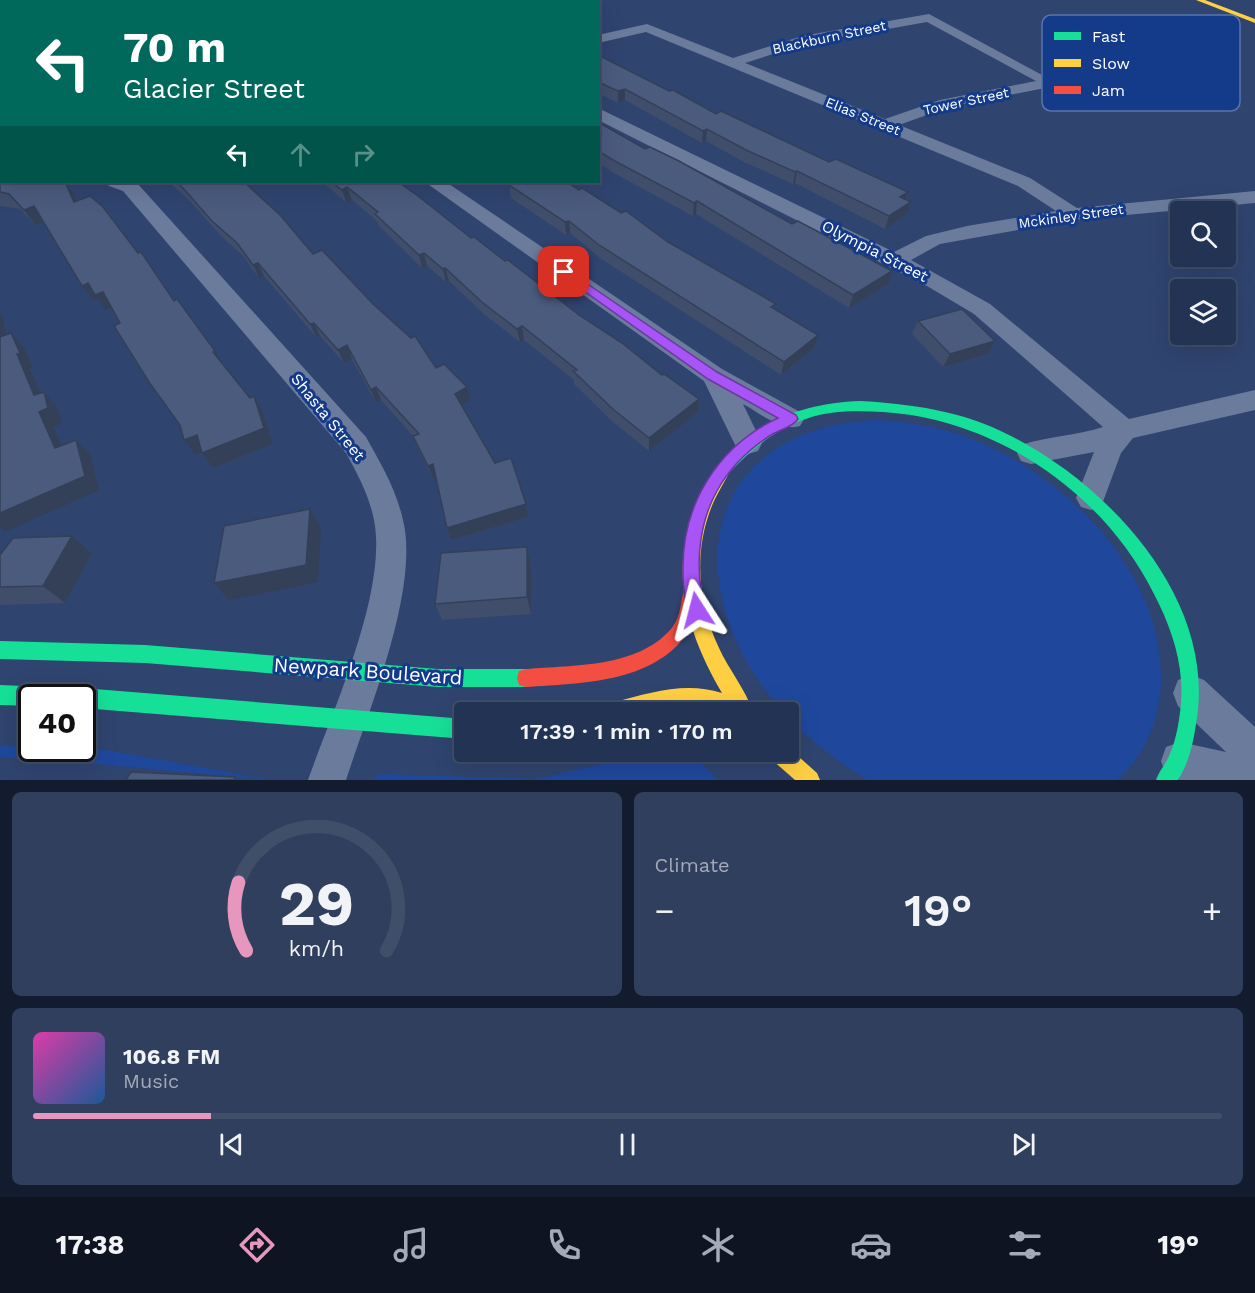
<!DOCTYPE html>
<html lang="en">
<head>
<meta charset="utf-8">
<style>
	:root { --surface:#233353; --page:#2f3f5d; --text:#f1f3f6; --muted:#a3aab8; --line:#404e6a; --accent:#e797bd }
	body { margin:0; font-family:"Work Sans",sans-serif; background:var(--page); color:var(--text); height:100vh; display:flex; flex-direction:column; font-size:22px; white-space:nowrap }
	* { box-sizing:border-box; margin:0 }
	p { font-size:20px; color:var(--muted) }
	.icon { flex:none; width:33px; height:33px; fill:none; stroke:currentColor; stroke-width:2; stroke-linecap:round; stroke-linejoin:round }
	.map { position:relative; height:780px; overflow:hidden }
	.panel { display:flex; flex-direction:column; gap:12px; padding:12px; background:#131c2e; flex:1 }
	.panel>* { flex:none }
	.guide { position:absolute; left:0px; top:0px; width:600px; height:183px; box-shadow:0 6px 24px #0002,0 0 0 2px var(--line); background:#00695c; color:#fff; overflow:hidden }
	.fabs { position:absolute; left:1170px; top:201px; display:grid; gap:12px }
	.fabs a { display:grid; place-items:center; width:66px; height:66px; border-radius:6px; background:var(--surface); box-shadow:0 6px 24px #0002,0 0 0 2px var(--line); font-size:30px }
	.speed { position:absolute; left:18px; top:684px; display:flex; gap:12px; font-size:30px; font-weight:700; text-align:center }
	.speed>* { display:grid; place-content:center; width:78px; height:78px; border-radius:50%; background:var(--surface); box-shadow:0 6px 24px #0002,0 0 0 2px var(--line); line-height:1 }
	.speed .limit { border:3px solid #111; border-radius:9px; background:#fff; color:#111 }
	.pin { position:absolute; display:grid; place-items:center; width:51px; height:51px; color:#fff; margin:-26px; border-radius:12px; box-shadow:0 3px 9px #0006 }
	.me { position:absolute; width:66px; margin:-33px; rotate:351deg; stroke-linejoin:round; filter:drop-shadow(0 0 4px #0008) }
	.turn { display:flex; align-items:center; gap:21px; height:126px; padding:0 24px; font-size:27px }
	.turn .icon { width:78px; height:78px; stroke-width:2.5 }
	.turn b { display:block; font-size:42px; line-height:51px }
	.lanes { display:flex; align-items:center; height:57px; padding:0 24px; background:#0003; justify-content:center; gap:30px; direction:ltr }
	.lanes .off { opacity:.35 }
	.big { font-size:45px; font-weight:600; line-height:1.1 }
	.panel .widget { flex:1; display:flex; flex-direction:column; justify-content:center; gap:9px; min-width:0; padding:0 21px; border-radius:9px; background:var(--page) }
	.panel .dial { align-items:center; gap:0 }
	.dial svg { height:156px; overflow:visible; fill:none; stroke:var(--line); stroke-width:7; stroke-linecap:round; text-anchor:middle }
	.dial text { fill:var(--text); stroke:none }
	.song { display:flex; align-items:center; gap:18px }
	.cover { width:72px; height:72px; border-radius:9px; background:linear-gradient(135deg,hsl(320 70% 55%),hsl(210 70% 35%)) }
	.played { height:6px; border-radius:3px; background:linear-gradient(90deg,var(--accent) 15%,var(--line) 15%) }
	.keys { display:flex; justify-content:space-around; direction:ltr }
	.heat { display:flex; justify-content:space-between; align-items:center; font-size:33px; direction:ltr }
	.panel .tiles { flex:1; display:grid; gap:12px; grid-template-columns:1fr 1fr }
	.widget:last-child { grid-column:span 2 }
	.trip { position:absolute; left:454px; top:702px; width:345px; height:60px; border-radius:6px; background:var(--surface); box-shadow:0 6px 24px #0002,0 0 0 2px var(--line); font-weight:600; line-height:60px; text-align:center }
	.dock { display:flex; height:96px; justify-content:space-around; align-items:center; background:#0e1421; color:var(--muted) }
	.dock .icon { width:42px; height:42px }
	.dock .current { color:var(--accent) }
	.dock b { font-size:27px; color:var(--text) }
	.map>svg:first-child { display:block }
</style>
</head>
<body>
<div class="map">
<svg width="1255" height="780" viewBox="0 0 1255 780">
	<rect width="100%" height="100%" fill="#2f446f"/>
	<g fill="#1f489d">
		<path d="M 0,0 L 344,0 L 2,2 L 0,38 Z"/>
		<path d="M 877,420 C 912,422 947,428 979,442 C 1073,482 1164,576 1161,683 C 1159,719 1145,758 1116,780 L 868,780 C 838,762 813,743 789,718 L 789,712 L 783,712 L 780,709 C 759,683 740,655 729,623 C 689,505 759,424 877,420 Z"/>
		<path d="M 0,746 L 82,748 L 84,746 L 271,780 L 75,762 L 0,757 Z"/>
		<path d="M 655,752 L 690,752 L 718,780 L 372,780 L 380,774 L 536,779 Z"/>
	</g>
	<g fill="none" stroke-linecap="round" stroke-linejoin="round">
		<g fill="#6b7b9c" fill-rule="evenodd">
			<path d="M 929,14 L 1057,83 L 1050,87 L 949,107 L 899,125 L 1030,178 L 1077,208 L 1255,191 L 1255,203 L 1073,220 L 940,244 L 911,260 L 990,304 L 1129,419 L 1255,390 L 1255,410 L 1133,438 L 1121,453 L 1101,507 L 1091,510 L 1081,507 L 1076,498 L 1094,452 L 1031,464 L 1021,461 L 1017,453 L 1021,445 C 1048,436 1076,436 1103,427 L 974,314 L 927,286 L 598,120 L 598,108 L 894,252 L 926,236 L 967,226 L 1056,211 L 1018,186 L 646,32 L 598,43 L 598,35 L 647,24 L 733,58 L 802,36 ZM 927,22 L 1036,81 L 940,100 L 885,119 L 745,63 L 804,44 Z"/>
			<path d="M 0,67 L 2,67 L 0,76 Z"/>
			<rect x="0" y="153" width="2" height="10"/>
			<path d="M 106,182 L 137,183 L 366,437 C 381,464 396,489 403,520 C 420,589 368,712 346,780 L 308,780 C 332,712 388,591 374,520 C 369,495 358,475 346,453 L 123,191 L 109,186 Z"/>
			<path d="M 425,182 L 446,182 L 722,369 L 800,412 L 804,419 L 800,426 C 781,432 760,413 743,404 L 762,443 L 758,451 L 748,454 L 738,451 L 704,381 Z"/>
			<path d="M 1191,675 L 1204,680 L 1255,727 L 1255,780 L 1180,780 L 1166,775 L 1161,761 L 1166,747 L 1180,742 L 1226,752 L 1178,706 L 1173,693 L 1178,680 Z"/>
		</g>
		<g fill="#16e098" fill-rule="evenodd">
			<path d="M 860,401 C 912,404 963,411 1009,435 C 1111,486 1218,602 1196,724 C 1193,744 1189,762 1178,780 L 1156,780 C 1159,771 1165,765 1169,756 C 1178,738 1183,701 1181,680 C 1179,650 1168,621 1154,594 C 1104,493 996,419 883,412 C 858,411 831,410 806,419 C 775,429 751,450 729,473 L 724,475 L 719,473 L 717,469 C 721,460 731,452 739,445 C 774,414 814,403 860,401 Z"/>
			<path d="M 0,641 L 145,645 L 438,669 L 526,669 L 533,671 L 535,678 L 533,685 L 526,687 L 438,687 L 145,663 L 0,659 Z"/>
			<path d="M 0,685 L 72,688 L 77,691 L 82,688 L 465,719 L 465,739 L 82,708 L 82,698 L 32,698 L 32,706 L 0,705 Z"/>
		</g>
		<g fill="#ffcf43" fill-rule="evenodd">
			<path d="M 1196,0 L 1205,0 L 1255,19 L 1255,23 Z"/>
			<path d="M 724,463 L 729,465 L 731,469 C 726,480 719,490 714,501 C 693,548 697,602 719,648 C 729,670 746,690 753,712 L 722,712 L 694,706 L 648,712 L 605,712 L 607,705 L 614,702 C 650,693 685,681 722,693 C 694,646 672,586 688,531 C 695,507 707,486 719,465 Z"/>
			<path d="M 789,748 L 817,773 L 820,780 L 795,780 L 771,759 L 768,752 L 789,752 Z"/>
		</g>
		<path fill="#f24e42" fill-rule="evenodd" d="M 692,583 L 698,585 C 704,598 699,613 692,625 C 661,683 584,683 526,687 L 519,685 L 517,678 L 519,671 L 526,669 C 573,665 637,668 671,629 C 683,614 679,601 686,585 Z"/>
	</g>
	<g fill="#404e6c">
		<path d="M 598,58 L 716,114 L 829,162 L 908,192 L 906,199 L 907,214 L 885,229 L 795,183 L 793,184 L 744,162 L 706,141 L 702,143 L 625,100 L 618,103 L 598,93 Z"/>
		<path d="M 2,71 L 2,143 L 0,143 L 0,72 Z"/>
		<path d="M 598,122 L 645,149 L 888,284 L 849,308 L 696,214 L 693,216 L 614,173 L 598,163 Z"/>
		<path d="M 0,165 L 65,182 L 77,201 L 174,301 L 224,365 L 250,398 L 254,396 L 263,412 L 273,444 L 213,468 L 202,453 L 196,455 L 180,425 L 112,308 L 106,311 L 98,299 L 94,301 L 82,286 L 43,221 L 35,225 L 20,209 L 0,206 Z"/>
		<path d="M 170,182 L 244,182 L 313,254 L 373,304 L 436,368 L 467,387 L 471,400 L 461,405 L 528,517 L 451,540 L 447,528 L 436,477 L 433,479 L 418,449 L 413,436 L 381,400 L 376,403 L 352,359 L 344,363 L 320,336 L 316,337 L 264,276 L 259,278 L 243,256 L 219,234 L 190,201 L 171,184 Z"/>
		<path d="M 322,182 L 398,182 L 471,238 L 505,261 L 662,375 L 699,399 L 698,412 L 649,451 L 614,423 L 574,384 L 574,380 L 524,340 L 520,342 L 486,316 L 449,281 L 446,282 L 427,266 L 422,268 L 379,226 L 377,221 L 352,200 L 346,202 Z"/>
		<path d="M 509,185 L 579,190 L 621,213 L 668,242 L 775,310 L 814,348 L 781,375 L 600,258 L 570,233 L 566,235 L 511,198 Z"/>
		<path d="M 918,321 L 995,341 L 988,354 L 943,367 L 912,334 Z"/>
		<path d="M 527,547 L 531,565 L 531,614 L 442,620 L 435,604 Z"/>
		<path d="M 92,554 L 65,603 L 0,605 L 0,555 Z"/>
	</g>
	<g fill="#344058">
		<path d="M 625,89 L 625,100 L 618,103 L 618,91 Z"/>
		<path d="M 707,129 L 706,141 L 702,143 L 703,131 Z"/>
		<path d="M 797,171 L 795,183 L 793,184 L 795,172 Z"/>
		<path d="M 65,182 L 74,195 L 84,217 L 74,202 Z"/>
		<path d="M 347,187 L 352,200 L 346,202 L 342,190 Z"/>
		<path d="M 908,192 L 904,204 L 900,197 Z"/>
		<path d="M 697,201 L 696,214 L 693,216 L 694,203 Z"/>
		<path d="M 911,202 L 907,214 L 885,229 L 889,216 Z"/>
		<path d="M 34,206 L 45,221 L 35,225 L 24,210 Z"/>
		<path d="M 569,221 L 570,233 L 566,235 L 565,222 Z"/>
		<path d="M 424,253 L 427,266 L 422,268 L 419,255 Z"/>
		<path d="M 258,263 L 264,276 L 259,278 L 253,265 Z"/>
		<path d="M 445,268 L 449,281 L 446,282 L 443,269 Z"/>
		<path d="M 892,271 L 888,284 L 849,308 L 853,295 Z"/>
		<path d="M 88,283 L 103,292 L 113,307 L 106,311 L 98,299 L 94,301 L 82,286 Z"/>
		<path d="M 0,312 L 2,315 L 11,353 L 0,341 Z"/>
		<path d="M 314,323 L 320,336 L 316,337 L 310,324 Z"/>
		<path d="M 522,326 L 524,340 L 520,342 L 517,329 Z"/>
		<path d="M 11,333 L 24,348 L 33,368 L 30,369 L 47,408 L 44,392 L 57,407 L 62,423 L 53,427 L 70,463 L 55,448 L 39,412 L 34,395 L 17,354 Z"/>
		<path d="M 818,335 L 814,348 L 781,375 L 784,362 Z"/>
		<path d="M 995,341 L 988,354 L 943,367 L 950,354 Z"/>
		<path d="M 347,345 L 352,359 L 344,363 L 338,350 Z"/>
		<path d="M 215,351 L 224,367 L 213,352 Z"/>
		<path d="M 376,387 L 381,400 L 376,403 L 371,390 Z"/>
		<path d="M 467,387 L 471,400 L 458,407 L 455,394 Z"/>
		<path d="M 254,396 L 263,412 L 273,444 L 213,468 L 202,453 Z"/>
		<path d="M 699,399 L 698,412 L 649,451 L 649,438 Z"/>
		<path d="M 197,435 L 208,450 L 196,455 L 184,440 Z"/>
		<path d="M 76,440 L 90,454 L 99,490 L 5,532 L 0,527 L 0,513 Z"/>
		<path d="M 433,464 L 438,476 L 433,479 L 428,466 Z"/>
		<path d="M 526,504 L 528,517 L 451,540 L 447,528 Z"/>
		<path d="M 310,509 L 321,528 L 318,582 L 229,600 L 214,583 Z"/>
		<path d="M 72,536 L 92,554 L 65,603 L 43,586 Z"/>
		<path d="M 527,547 L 531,565 L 531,614 L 527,597 Z"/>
	</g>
	<g fill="#4a5b7e" stroke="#344058" stroke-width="1.5">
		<path d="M 602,57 L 669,91 L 673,90 L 716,114 L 721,111 L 829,162 L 836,159 L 908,192 L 900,197 L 911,202 L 889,216 L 797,171 L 795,172 L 746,150 L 707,129 L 703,131 L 625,89 L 618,91 L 598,82 L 598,58 Z"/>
		<path d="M 2,71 L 2,131 L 0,131 L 0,72 Z"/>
		<path d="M 598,122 L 645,149 L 650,147 L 679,161 L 792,224 L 798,221 L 892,271 L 853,295 L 697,201 L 694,203 L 613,160 L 598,151 Z"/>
		<path d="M 0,165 L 2,165 L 2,182 L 65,182 L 74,202 L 90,196 L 103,207 L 138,253 L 141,252 L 174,301 L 177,299 L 215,351 L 213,352 L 250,398 L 254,396 L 264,428 L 202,453 L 197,435 L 184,440 L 180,425 L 149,382 L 114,326 L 120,323 L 103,292 L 95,295 L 88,283 L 82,286 L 34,206 L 24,210 L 9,194 L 0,192 Z"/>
		<path d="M 176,182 L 244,182 L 281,216 L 313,254 L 322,250 L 373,304 L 411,338 L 415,336 L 436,368 L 444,364 L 467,387 L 455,394 L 495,463 L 511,458 L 526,504 L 447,528 L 433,464 L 428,466 L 413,436 L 419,434 L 376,387 L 371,390 L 347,345 L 338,350 L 314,323 L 310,324 L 258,263 L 253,265 L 237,243 L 212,221 L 183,188 Z"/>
		<path d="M 332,182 L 398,182 L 418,196 L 471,238 L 474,237 L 505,261 L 508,260 L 579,315 L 622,343 L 662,375 L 664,374 L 699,399 L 649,438 L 614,410 L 573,371 L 577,370 L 522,326 L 517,329 L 483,303 L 445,268 L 443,269 L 424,253 L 419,255 L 375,214 L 378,212 L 347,187 L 342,190 Z"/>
		<path d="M 518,182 L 567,182 L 579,190 L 582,188 L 621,213 L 626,211 L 668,242 L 776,304 L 771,307 L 818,335 L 784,362 L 599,245 L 569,221 L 565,222 L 509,185 Z"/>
		<path d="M 962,309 L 995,341 L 950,354 L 918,321 Z"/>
		<path d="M 11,333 L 20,353 L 17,354 L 34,395 L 44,392 L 48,408 L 39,412 L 55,448 L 76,440 L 85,476 L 0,513 L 0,337 Z"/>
		<path d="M 310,509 L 306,565 L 214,583 L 224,526 Z"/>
		<path d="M 72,536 L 43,586 L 0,587 L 0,555 L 13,538 Z"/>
		<path d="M 527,547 L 527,597 L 435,604 L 441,553 Z"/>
		<path d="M 131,772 L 235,777 L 234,780 L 126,780 Z"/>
	</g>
	<path fill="#a855f7" stroke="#6d37a1" stroke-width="1.5" d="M 564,268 L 717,372 L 796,415 L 798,419 C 793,427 779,430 771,435 C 749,449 730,467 717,491 C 701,519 696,557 701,589 C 702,599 707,607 703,616 L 697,619 L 690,616 C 684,602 683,586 683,570 C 682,504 718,446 778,418 L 708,379 L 560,274 L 558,272 Z"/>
	<g text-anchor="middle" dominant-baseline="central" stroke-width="6" stroke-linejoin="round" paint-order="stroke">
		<g font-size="14" fill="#fff" stroke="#143a8a">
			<text transform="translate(829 37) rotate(-12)">Blackburn Street</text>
			<text transform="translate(966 101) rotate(-12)">Tower Street</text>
			<text transform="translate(863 116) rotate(22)">Elias Street</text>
			<text transform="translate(1071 216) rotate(-8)">Mckinley Street</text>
		</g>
		<g font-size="16" fill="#fff" stroke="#143a8a">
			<text transform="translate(875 251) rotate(27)">Olympia Street</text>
			<text transform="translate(328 417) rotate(51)">Shasta Street</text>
		</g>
		<g font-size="20" fill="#fff" stroke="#143a8a">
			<text transform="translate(368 671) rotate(4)">Newpark Boulevard</text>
		</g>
	</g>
	<rect x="1042" y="15" width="198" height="96" rx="9" fill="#143a8a" stroke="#5a75ad" stroke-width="1.5"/>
	<rect x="1054" y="32" width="27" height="8" fill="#16e098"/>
	<rect x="1054" y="59" width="27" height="8" fill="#ffcf43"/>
	<rect x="1054" y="86" width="27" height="8" fill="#f24e42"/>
	<g font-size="16" fill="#fff">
		<text x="1092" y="42">Fast</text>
		<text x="1092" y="69">Slow</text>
		<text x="1092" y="96">Jam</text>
	</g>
</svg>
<div class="fabs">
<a><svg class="icon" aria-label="search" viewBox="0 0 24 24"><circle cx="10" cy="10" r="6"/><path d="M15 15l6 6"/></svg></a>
<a><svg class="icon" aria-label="layers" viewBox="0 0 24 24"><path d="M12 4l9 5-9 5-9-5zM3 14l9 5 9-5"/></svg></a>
</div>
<div class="speed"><div class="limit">40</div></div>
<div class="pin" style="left:564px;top:272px;background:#d93025"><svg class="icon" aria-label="arrive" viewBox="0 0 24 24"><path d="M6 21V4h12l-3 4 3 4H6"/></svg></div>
<svg class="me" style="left:697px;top:610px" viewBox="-20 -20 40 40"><path d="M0-17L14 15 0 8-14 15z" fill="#a855f7" stroke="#fff" stroke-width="4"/></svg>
<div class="trip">17:39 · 1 min · 170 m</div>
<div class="guide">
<div class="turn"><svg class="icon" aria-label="left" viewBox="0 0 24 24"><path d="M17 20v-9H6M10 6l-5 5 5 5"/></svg><div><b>70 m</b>Glacier Street</div></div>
<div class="lanes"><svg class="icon" aria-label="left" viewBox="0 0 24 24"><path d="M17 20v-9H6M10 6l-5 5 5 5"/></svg><svg class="icon off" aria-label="ahead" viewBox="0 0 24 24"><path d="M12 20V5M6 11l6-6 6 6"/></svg><svg class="icon off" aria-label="right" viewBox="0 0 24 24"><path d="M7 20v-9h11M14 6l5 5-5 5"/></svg></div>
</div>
</div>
<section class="panel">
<div class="tiles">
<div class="widget dial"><svg viewBox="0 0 100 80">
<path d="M14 69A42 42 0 1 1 86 69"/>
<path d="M14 69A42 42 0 0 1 10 34" stroke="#e797bd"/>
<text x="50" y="56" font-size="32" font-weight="700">29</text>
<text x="50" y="72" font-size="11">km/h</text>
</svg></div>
<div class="widget"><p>Climate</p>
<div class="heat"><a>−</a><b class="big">19°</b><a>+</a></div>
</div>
<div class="widget">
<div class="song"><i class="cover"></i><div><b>106.8 FM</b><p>Music</p></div></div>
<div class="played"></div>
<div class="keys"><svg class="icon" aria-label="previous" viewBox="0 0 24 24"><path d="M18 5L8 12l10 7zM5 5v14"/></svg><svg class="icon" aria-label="pause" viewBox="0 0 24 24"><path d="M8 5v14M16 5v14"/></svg><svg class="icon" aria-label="next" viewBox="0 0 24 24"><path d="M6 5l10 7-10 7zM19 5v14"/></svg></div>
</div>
</div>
</section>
<nav class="dock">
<b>17:38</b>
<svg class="icon current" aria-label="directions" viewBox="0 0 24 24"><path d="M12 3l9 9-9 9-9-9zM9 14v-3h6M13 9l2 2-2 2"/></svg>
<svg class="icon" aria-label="music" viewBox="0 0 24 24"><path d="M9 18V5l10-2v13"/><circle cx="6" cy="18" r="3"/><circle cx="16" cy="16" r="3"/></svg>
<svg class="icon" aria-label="phone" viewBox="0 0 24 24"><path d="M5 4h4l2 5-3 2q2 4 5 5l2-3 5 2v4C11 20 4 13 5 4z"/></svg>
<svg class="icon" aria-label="climate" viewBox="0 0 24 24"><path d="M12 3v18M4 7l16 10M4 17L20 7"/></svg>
<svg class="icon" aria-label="car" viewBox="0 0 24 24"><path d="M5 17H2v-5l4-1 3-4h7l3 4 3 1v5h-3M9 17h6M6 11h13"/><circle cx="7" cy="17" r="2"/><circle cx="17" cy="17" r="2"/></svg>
<svg class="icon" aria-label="filters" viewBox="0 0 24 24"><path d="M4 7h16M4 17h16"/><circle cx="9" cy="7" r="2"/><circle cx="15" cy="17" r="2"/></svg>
<b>19°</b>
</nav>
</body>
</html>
